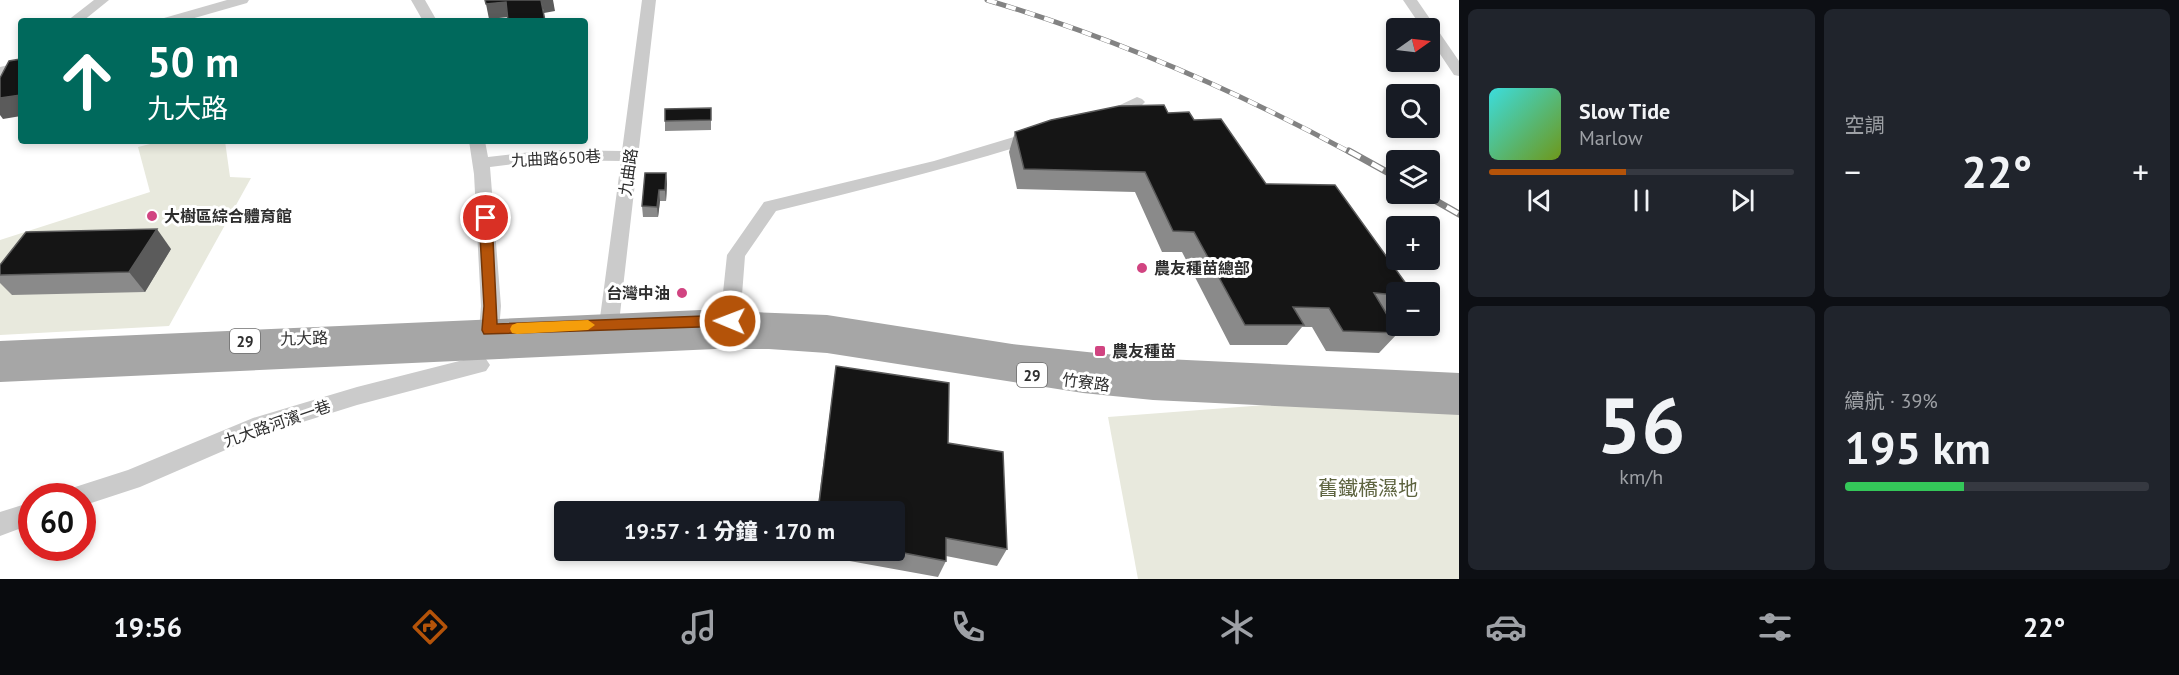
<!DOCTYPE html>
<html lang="zh-TW">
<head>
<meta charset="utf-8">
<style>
	:root { --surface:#171b24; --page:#20242c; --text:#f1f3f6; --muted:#9ea1a6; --line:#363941; --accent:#b45309 }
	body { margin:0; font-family:"PT Sans","Noto Sans TC",sans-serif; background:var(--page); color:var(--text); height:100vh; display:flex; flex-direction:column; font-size:22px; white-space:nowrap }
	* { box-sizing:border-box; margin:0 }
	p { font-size:20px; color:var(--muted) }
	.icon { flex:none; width:33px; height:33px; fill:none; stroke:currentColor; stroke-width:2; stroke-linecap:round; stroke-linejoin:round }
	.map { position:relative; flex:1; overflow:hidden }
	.details { display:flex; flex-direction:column; gap:9px; padding:9px; background:#0d0f14; width:720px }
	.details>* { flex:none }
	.hud { position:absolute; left:18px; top:18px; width:570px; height:126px; border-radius:6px; box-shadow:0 3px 9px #0003; background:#00695c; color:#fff; overflow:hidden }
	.needle { width:39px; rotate:76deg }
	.buttons { position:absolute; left:1386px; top:18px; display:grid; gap:12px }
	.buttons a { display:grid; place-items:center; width:54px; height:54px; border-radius:6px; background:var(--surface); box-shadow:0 3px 9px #0003; font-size:30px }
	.speed { position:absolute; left:18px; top:483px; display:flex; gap:12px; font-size:30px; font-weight:700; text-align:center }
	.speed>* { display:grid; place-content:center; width:78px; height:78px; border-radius:50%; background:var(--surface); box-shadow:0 3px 9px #0003; line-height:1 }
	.speed .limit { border:9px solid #d22; background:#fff; color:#111 }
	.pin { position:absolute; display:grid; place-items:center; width:51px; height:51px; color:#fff; margin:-26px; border:3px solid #fff; border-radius:50%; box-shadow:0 2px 6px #0007 }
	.me { position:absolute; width:66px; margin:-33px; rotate:271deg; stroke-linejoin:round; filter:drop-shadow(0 0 4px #0008) }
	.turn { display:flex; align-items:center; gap:21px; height:126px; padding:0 30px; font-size:27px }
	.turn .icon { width:78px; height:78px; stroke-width:2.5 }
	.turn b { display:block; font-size:42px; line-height:51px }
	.big { font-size:45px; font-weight:800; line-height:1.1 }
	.details .tile { flex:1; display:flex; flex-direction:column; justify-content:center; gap:9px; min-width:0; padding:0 21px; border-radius:9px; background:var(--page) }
	.details .dial { align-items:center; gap:0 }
	.dial b { font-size:78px; line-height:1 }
	.song { display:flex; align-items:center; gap:18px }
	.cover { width:72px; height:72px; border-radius:9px; background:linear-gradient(135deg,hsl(180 70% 55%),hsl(80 70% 35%)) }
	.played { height:6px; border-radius:3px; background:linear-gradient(90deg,var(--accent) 45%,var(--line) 45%) }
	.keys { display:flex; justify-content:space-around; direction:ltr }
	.heat { display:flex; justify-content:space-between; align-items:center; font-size:33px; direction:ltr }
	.charge { height:9px; border-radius:4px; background:linear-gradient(90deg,#34c759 39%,var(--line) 0) }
	.details .tiles { flex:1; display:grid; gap:9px; grid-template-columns:repeat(2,1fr) }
	.trip { position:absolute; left:554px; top:501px; width:351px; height:60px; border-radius:6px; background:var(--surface); box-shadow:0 3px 9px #0003; font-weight:800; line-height:60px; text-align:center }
	.menu { display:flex; height:96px; justify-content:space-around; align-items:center; background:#090b0e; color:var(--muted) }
	.menu .icon { width:42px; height:42px }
	.menu .current { color:var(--accent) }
	.menu b { font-size:27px; color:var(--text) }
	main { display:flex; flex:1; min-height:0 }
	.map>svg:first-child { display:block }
</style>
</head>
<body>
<main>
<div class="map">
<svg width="1459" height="579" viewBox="0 0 1459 579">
	<rect width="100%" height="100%" fill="#fff"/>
	<g fill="#e8e9dd">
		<path d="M 162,141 L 225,141 L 230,177 L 251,178 L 169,326 L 0,335 L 0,240 L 150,192 L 138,147 Z"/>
		<path d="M 1459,390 L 1459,579 L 1138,579 L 1108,417 Z"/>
	</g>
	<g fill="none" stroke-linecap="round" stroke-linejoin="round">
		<g fill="#cbcbcb" fill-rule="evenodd">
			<path d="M 94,0 L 109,0 L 83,21 L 67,21 Z"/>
			<path d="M 227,0 L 249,0 L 247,3 L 184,21 L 162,21 L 164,18 Z"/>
			<path d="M 411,0 L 425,0 L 437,21 L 423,21 Z"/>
			<path d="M 642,0 L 656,0 L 617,340 L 614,346 L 607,348 L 600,346 L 597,340 L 621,161 L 548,160 L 490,167 L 501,306 L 499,330 L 490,349 L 483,351 L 476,349 L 473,343 L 479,330 L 481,306 L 474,174 L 469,141 L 485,141 L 488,157 L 548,150 L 622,151 Z"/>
			<path d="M 1403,0 L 1417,0 L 1459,61 L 1459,76 L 1454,75 L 1430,39 L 1430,28 L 1422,28 Z"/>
			<path d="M 21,62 L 21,71 L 0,76 L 0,67 Z"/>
			<path d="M 1137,97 L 1142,99 L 1145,102 L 1142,105 L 1115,119 L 1103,119 L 1101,116 L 1103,113 Z"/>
			<path d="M 1037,130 L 1043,131 L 1045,135 L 1043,139 C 955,167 866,189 776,211 L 745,256 L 740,321 L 737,326 L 730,329 L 723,326 L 720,321 L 727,255 L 764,202 L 934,161 Z"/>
			<path d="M 479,356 L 486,359 L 490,365 L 486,371 L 357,405 L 258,436 L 140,487 L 82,506 L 82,496 L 68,496 L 72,488 L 128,470 L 253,418 L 357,387 Z"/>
			<path d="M 32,502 L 32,524 L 0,536 L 0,512 Z"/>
		</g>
		<path fill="#a6a6a6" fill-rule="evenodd" d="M 701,310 L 827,315 L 1012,344 L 1144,358 L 1459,373 L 1459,415 L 1153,400 L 1083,393 L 827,353 L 769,349 L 715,349 L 0,382 L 0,341 Z"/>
		<g stroke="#838383" stroke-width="5">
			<path id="rail-far1" d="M 987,0 C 1114,38 1235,90 1351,153"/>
		</g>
		<g stroke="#838383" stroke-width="7">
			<g id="rail">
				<path d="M 1349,151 L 1396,177"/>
				<path d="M 1424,194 L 1459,214"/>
			</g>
		</g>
		<use href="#rail-far1" stroke="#fff" stroke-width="4" stroke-dasharray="10" stroke-linecap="butt"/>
		<use href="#rail" stroke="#fff" stroke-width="4.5" stroke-dasharray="13" stroke-linecap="butt"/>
	</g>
	<g fill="#8a8a8a">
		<path d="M 711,108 L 711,130 L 665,131 L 665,121 Z"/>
		<path d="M 1168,113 L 1194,120 L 1266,184 L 1396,292 L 1396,315 L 1395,316 L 1387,315 L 1398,333 L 1379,353 L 1326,351 L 1312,327 L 1302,327 L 1287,345 L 1230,345 L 1182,252 L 1162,252 L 1135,192 L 1017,189 L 1009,152 L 1015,132 Z"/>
		<path d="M 666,173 L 667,184 L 666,201 L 660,201 L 658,217 L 643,217 L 642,206 Z"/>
		<path d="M 171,249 L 145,292 L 12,295 L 0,283 L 0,265 Z"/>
		<path d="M 836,366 L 948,443 L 1007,549 L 997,566 L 946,556 L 946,561 L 938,577 L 811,554 L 812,550 L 894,550 L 894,512 L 817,512 Z"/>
	</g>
	<g fill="#5b5b5b">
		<path d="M 541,0 L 553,0 L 555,11 L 544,13 Z"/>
		<path d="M 506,2 L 509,17 L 489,19 L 486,4 Z"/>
		<path d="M 21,95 L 21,116 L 3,119 L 0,115 L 0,98 Z"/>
		<path d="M 666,173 L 667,184 L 666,201 L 665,190 Z"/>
		<path d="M 659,190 L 660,201 L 658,217 L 657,207 Z"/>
		<path d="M 157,229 L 171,249 L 145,292 L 129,272 Z"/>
	</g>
	<g fill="#151515" stroke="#5b5b5b" stroke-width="1.5">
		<path d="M 485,0 L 541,0 L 545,21 L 508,21 L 506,2 L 486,4 Z"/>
		<path d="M 21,59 L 21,95 L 0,98 L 0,78 L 9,61 Z"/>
		<path d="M 1164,105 L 1168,113 L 1189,112 L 1194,120 L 1221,119 L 1266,184 L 1335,185 L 1412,292 L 1396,292 L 1396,295 L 1374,293 L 1398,333 L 1343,331 L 1329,308 L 1293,307 L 1304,325 L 1245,325 L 1194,232 L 1173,231 L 1145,172 L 1024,169 L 1015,132 L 1051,120 L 1119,106 Z"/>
		<path d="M 711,108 L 711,120 L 665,121 L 665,109 Z"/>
		<path d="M 645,173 L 666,173 L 665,190 L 659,190 L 657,207 L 642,206 Z"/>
		<path d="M 157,229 L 129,272 L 0,275 L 0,265 L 26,232 Z"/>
		<path d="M 836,366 L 949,383 L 948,443 L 1003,452 L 1007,549 L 946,538 L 946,561 L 888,550 L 894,550 L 894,512 L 818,512 Z"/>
	</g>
	<path fill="#b45309" stroke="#753606" stroke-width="1.5" d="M 486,213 L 492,218 L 497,324 L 730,315 L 737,321 L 730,326 L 484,334 L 482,330 L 484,306 L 479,218 Z"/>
	<path fill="#f59e0b" d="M 588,320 L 595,325 L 588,330 L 517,334 L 512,333 L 510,329 L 512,325 L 517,323 Z"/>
	<g fill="#d14481" stroke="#fff" stroke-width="2">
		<circle cx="152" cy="216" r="6"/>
		<circle cx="1142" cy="268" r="6"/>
		<circle cx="682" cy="293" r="6"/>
		<rect x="1094" y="345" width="12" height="12" rx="3"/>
	</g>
	<g text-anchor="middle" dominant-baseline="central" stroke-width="6" stroke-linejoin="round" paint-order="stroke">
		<g fill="#fff" stroke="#6d6d6d" stroke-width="1.5">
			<rect x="230" y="329" width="30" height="24" rx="4.5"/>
			<rect x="1017" y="363" width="30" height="24" rx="4.5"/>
		</g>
		<g font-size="15" font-weight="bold" fill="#2e2e2e">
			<text x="245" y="341">29</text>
			<text x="1032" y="375">29</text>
		</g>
		<g font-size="16" fill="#2e2e2e" stroke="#fff">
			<text transform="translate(556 158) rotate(-3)">九曲路650巷</text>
			<text transform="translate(628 172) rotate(-82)">九曲路</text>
			<text transform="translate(304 338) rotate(-2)">九大路</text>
			<text transform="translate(1086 382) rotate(7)">竹寮路</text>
			<text transform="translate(277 423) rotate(-19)">九大路河濱一巷</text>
		</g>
		<g font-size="16" font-weight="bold" fill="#2e2e2e" stroke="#fff" text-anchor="start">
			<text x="164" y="216">大樹區綜合體育館</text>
			<text x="1154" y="268">農友種苗總部</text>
			<text x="670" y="293" text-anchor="end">台灣中油</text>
			<text x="1112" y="351">農友種苗</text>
		</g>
		<g font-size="20" fill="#5e6440" stroke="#fff">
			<text x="1368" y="488">舊鐵橋濕地</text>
		</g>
	</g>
</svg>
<div class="buttons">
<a><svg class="needle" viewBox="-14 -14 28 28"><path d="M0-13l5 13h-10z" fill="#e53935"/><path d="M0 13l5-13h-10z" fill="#9ea1a6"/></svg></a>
<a><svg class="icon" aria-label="search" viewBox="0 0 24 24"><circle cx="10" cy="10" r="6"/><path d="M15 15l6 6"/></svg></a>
<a><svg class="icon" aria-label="layers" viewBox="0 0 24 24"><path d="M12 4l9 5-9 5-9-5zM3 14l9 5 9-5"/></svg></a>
<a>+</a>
<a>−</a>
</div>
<div class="speed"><div class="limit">60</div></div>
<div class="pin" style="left:486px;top:218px;background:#d93025"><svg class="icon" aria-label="arrive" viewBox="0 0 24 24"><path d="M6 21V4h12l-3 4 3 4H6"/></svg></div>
<svg class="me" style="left:730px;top:321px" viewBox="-20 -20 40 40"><circle r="17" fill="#b45309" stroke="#fff" stroke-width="3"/><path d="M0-11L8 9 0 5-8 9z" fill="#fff"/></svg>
<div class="trip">19:57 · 1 分鐘 · 170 m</div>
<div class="hud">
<div class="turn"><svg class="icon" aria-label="ahead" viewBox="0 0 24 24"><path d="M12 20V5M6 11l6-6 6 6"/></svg><div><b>50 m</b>九大路</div></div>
</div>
</div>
<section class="details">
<div class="tiles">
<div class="tile">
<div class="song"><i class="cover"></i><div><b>Slow Tide</b><p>Marlow</p></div></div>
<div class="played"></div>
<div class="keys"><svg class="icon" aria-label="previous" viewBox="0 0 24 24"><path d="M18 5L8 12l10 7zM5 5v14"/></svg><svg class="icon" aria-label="pause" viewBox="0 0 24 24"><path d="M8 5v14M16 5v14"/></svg><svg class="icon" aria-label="next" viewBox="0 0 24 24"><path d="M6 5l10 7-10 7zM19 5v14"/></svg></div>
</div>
<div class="tile"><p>空調</p>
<div class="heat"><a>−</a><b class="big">22°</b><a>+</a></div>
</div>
<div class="tile dial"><b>56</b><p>km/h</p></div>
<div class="tile"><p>續航 · 39%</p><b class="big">195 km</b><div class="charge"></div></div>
</div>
</section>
</main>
<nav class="menu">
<b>19:56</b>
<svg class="icon current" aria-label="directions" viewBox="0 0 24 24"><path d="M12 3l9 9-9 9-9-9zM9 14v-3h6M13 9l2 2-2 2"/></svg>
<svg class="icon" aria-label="music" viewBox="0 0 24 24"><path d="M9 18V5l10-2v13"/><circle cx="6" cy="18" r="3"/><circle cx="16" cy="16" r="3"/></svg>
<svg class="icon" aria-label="phone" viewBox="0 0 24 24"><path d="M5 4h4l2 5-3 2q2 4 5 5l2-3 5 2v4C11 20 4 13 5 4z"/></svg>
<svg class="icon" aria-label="climate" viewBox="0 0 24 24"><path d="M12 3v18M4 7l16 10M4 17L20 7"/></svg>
<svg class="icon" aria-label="car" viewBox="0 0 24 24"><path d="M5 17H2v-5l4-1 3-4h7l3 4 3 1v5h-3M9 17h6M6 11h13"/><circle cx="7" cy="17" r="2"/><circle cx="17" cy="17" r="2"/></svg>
<svg class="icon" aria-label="filters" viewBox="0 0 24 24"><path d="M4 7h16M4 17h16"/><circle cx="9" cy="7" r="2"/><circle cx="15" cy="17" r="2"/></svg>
<b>22°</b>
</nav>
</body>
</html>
